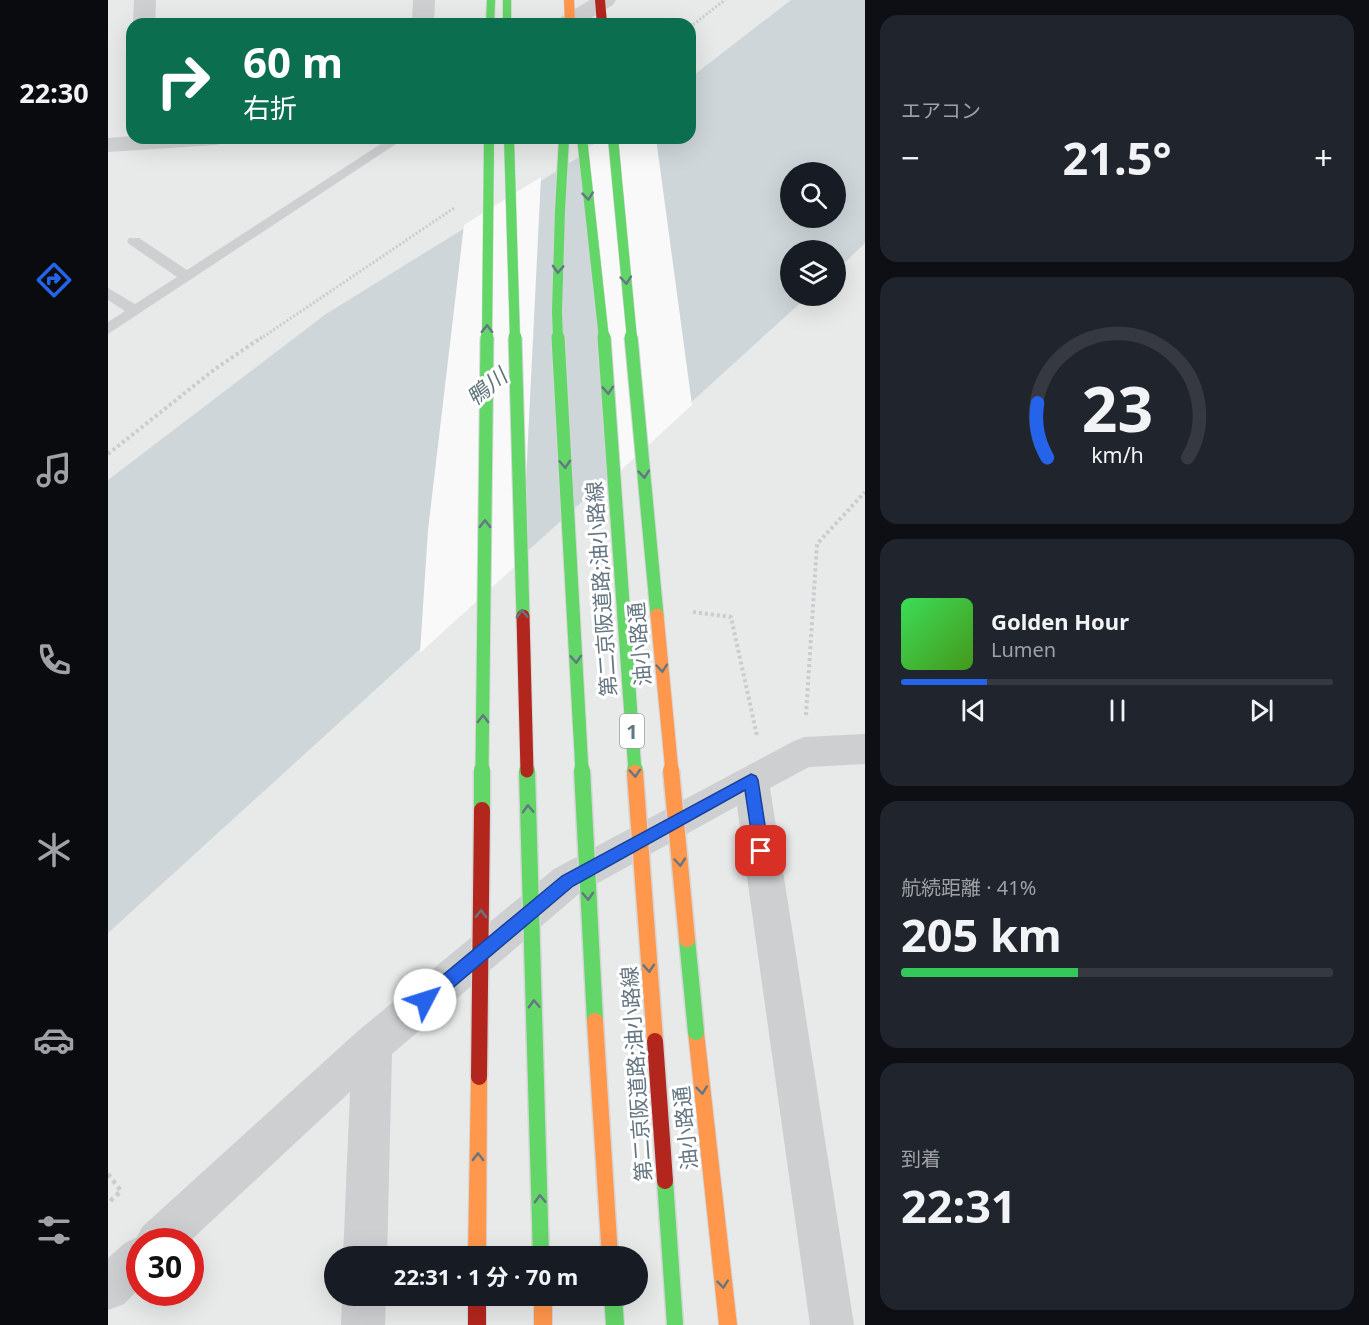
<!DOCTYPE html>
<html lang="ja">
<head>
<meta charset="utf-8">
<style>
	:root { --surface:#171b24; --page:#20242c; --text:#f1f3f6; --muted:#9ea1a6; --line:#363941; --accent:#2563eb }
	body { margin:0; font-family:"Noto Sans","Noto Sans JP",sans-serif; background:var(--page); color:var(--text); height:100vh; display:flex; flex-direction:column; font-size:22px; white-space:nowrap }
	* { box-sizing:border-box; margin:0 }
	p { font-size:20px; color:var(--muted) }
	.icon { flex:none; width:33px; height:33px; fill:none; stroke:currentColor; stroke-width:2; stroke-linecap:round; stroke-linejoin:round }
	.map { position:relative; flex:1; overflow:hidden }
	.side { display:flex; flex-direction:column; gap:15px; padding:15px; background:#0d0f14; width:504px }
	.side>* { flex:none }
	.guide { position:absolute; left:18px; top:18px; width:570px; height:126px; border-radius:18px; box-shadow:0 6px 24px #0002; background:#0b6e4f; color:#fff; overflow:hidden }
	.buttons { position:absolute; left:672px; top:162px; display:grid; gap:12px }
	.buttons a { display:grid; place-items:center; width:66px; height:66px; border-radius:50%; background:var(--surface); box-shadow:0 6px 24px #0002; font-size:30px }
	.speed { position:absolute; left:18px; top:1228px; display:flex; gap:12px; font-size:30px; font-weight:700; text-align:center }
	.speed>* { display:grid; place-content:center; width:78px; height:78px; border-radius:50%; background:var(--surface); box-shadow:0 6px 24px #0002; line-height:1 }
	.speed .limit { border:9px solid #d22; background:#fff; color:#111 }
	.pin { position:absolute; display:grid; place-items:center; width:51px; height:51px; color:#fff; margin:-26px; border-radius:12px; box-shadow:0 3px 9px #0006 }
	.me { position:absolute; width:66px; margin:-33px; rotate:50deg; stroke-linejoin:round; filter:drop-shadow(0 0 4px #0008) }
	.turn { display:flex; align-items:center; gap:21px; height:126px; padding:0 18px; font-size:27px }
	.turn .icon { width:78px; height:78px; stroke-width:2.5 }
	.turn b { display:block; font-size:42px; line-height:51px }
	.big { font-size:45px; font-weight:700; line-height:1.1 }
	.side .tile { flex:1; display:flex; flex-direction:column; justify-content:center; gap:9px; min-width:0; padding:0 21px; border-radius:18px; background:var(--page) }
	.side .dial { align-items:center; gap:0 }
	.dial svg { height:156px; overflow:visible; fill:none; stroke:var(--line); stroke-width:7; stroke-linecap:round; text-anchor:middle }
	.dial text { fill:var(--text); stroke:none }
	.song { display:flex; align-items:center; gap:18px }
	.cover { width:72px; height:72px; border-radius:9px; background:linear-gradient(135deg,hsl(130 70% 55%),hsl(100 70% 35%)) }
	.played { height:6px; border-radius:3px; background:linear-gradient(90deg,var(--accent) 20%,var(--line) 20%) }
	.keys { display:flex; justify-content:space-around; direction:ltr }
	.heat { display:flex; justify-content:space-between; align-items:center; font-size:33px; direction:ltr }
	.charge { height:9px; border-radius:4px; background:linear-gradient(90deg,#34c759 41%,var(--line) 0) }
	.trip { position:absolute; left:216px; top:1246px; width:324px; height:60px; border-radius:30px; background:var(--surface); box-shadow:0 6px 24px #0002; font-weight:700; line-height:60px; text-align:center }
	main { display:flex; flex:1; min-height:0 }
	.menu { display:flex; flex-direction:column; width:108px; justify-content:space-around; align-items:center; background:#090b0e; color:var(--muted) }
	.menu .icon { width:42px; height:42px }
	.menu .current { color:var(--accent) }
	.menu b { font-size:27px; color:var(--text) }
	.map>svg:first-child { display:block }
</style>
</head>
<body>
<main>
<nav class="menu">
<b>22:30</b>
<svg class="icon current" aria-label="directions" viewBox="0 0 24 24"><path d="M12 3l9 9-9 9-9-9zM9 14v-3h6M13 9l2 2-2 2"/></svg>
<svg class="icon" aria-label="music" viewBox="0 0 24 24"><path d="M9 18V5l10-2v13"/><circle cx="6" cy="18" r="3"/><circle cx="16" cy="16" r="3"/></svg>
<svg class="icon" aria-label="phone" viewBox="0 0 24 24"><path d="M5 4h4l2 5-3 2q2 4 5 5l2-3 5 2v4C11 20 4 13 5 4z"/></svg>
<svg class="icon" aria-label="climate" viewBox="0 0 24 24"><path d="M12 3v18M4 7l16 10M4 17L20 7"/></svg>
<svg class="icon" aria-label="car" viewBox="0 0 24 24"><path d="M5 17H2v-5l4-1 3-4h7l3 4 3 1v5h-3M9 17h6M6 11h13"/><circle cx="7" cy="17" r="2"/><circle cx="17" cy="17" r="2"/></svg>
<svg class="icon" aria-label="filters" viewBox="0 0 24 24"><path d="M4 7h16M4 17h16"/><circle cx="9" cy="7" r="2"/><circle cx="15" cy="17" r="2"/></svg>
</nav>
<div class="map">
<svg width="757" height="1325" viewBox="0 0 757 1325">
	<rect width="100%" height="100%" fill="#f9f9f9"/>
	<path fill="#e8e9e9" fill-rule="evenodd" d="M 0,0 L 757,0 L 757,1325 L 0,1325 ZM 24,24 L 582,24 L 582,138 L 24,138 ZM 682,172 L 728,172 L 728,218 L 682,218 ZM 682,250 L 728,250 L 728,296 L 682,296 ZM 32,1242 L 82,1242 L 82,1293 L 32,1293 ZM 226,1257 L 530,1257 L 530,1296 L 226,1296 Z"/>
	<path fill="#ced6d9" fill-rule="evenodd" d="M 683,0 L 757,0 L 757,243 L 728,271 L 728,250 L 682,250 L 682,296 L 700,296 L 0,933 L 0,480 L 218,314 L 502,138 L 582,138 L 582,78 ZM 682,172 L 728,172 L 728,218 L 682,218 Z"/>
	<g fill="#f9f9f9">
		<path d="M 496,138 L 548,138 L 584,405 L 511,472 L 478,149 Z"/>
		<path d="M 433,177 L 414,560 L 312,653 L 320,530 L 356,225 Z"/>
	</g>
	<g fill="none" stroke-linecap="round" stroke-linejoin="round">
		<g stroke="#d5d6d7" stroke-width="2">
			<g id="fast">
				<path d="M 379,0 L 387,0 L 386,24 L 378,24 Z"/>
				<rect x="395" y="0" width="8" height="24"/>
				<path d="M 451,138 L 461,138 L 457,211 L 452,214 L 447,211 Z"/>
				<path d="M 496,1296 L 514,1296 L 516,1325 L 498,1325 Z"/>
			</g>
		</g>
		<g stroke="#d5d6d7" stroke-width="2">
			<g id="slow">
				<path d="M 588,1024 L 594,1026 L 596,1032 L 629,1325 L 611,1325 L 580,1032 L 582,1026 Z"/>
				<path d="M 371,1069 L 377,1071 L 379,1077 L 378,1257 L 360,1257 L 363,1077 L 365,1071 Z"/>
				<rect x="426" y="1296" width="18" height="29"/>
			</g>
		</g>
		<g stroke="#d5d6d7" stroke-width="2">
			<rect id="jam" x="360" y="1296" width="18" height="29"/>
		</g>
		<g stroke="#cbcccd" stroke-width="3" stroke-dasharray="2 2" stroke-linecap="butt">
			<path d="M 582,27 L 617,0"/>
			<path d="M 152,339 L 346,208"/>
		</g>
		<g stroke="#cbcccd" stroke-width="4" stroke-dasharray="3 3" stroke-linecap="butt">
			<path d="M 0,454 L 107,369 L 154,337"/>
			<path d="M 585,612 L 623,617 L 649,736"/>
			<path d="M 698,715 L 709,544 L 757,492"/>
		</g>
		<path stroke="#cbcccd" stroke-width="4.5" stroke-dasharray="4 4" stroke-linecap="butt" d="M 0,1174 L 13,1191 L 0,1203"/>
		<path fill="#cecfd0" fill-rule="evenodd" d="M 282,138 L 297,138 L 0,334 L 0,322 L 17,311 L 0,300 L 0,288 L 27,304 L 69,277 L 21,244 L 19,241 L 21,238 L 31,238 L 79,270 Z"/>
		<g fill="#cecfd0" fill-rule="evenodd">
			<path d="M 26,0 L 48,0 L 47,24 L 25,24 Z"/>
			<path d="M 305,0 L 327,0 L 326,24 L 304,24 Z"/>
			<path d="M 482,0 L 508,0 L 505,5 L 473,24 L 447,24 L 450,19 Z"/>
			<path d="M 24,136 L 24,138 L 120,138 L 116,143 L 108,145 L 0,152 L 0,138 Z"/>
			<path d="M 757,734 L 757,764 L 701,767 L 662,788 L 746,1325 L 702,1325 L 629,806 L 472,893 L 284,1054 L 279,1257 L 235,1257 L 242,1092 L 81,1242 L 32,1242 L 32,1288 L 16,1304 L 0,1310 L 0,1258 L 17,1243 L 29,1237 L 34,1227 L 250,1031 L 446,869 L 684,742 L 696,737 Z"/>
			<path d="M 234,1296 L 278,1296 L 277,1325 L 233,1325 Z"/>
		</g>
		<use href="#fast" fill="#63d668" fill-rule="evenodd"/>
		<use href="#slow" fill="#ff974d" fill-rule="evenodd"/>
		<use href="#jam" fill="#b3261e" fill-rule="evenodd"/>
		<g stroke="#d5d6d7" stroke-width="11" stroke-linecap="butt">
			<g id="fast-bridge-far2">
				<path d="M 401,138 L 407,339"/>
				<path d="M 474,138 L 496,339"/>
				<path d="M 505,138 L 524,339"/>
				<path d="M 379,339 L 381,138"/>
				<path d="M 450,339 L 449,311 L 452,211"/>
			</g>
		</g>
		<g stroke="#d5d6d7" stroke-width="15" stroke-linecap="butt">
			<g id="fast-bridge-far1">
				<path d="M 407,337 L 415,616"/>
				<path d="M 450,337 L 474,772"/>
				<path d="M 496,337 L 527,772"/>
				<path d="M 523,337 L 549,615"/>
				<path d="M 374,772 L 379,337"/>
			</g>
		</g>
		<g stroke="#d5d6d7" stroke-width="19" stroke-linecap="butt">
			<g id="fast-bridge">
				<path d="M 474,770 L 487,1021"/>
				<path d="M 527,770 L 527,773"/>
				<path d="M 419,771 L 433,1257"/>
				<path d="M 374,810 L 374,770"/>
				<path d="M 579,939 L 588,1032"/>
				<path d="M 557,1181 L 567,1325"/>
			</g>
		</g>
		<g stroke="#d5d6d7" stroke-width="11" stroke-linecap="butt">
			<path id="slow-bridge-far2" d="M 461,0 L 462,24"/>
		</g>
		<g stroke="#d5d6d7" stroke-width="15" stroke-linecap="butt">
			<path id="slow-bridge-far1" d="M 549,615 L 564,772"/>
		</g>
		<g stroke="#d5d6d7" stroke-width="19" stroke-linecap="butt">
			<g id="slow-bridge">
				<path d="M 563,770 L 579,939"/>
				<path d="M 527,773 L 547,1041"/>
				<path d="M 487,1021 L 502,1257"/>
			</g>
		</g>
		<g stroke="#d5d6d7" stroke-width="11" stroke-linecap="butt">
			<path id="jam-bridge-far2" d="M 492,0 L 494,24"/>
		</g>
		<g stroke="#d5d6d7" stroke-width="15" stroke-linecap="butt">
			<path id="jam-bridge-far1" d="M 415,616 L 419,771"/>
		</g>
		<g stroke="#d5d6d7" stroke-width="19" stroke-linecap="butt">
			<g id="jam-bridge">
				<path d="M 547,1041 L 557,1181"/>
				<path d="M 371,1077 L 374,810"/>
			</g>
		</g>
		<use href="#fast-bridge-far2" stroke="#63d668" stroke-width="10"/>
		<use href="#fast-bridge-far1" stroke="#63d668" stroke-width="13"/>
		<use href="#fast-bridge" stroke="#63d668" stroke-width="16"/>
		<use href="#slow-bridge-far2" stroke="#ff974d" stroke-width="10"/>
		<use href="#slow-bridge-far1" stroke="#ff974d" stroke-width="13"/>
		<use href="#slow-bridge" stroke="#ff974d" stroke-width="16"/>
		<use href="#jam-bridge-far2" stroke="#b3261e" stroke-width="10"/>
		<use href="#jam-bridge-far1" stroke="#b3261e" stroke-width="13"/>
		<use href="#jam-bridge" stroke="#b3261e" stroke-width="16"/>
	</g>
	<defs><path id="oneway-chevron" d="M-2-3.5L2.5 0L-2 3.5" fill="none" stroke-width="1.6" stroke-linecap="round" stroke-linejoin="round" transform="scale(1.5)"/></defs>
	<g stroke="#657683">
		<use href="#oneway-chevron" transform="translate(480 196) rotate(84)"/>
		<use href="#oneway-chevron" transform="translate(450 269) rotate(92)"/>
		<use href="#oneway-chevron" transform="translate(518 280) rotate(85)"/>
		<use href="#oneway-chevron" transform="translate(379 329) rotate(-89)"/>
		<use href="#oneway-chevron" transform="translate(500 390) rotate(86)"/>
		<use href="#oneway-chevron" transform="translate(457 464) rotate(87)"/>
		<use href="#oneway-chevron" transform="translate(536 474) rotate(85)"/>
		<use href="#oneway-chevron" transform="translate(377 524) rotate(-89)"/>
		<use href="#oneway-chevron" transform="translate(414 614) rotate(-92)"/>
		<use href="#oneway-chevron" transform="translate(468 659) rotate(87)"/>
		<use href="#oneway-chevron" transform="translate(554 668) rotate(85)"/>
		<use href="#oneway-chevron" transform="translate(375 719) rotate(-89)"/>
		<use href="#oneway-chevron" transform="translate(527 773) rotate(86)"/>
		<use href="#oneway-chevron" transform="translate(420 809) rotate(-92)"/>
		<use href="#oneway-chevron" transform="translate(572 862) rotate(85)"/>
		<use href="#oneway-chevron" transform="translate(480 896) rotate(87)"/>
		<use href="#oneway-chevron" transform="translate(373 914) rotate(-89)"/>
		<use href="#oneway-chevron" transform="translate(541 968) rotate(86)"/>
		<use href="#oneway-chevron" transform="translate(426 1004) rotate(-92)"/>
		<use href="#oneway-chevron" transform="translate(594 1090) rotate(84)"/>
		<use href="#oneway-chevron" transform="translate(370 1157) rotate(-90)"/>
		<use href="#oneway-chevron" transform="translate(432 1199) rotate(-92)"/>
		<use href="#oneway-chevron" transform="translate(615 1284) rotate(84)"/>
	</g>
	<path fill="#2563eb" stroke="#184099" stroke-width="1.5" d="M 643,774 L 648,776 L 650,780 L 661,851 L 659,856 L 653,858 L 648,856 L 646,851 L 637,790 L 465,886 L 323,1006 L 317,1008 L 311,1006 L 309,1000 L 311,995 L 454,876 Z"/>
	<g text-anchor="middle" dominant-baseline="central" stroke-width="6" stroke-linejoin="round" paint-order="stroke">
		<rect fill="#fff" stroke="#939fa8" stroke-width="1.5" x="512" y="714" width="24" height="34" rx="4.5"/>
		<g font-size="20" font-weight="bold" fill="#657683">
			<text x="524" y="731">1</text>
		</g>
		<g font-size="21" fill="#657683" stroke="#fff">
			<text transform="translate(493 589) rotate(-94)">第二京阪道路;油小路線</text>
			<text transform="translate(531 644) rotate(-95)">油小路通</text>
			<text transform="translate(528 1074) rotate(-94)">第二京阪道路;油小路線</text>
			<text transform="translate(577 1128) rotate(-96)">油小路通</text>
		</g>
		<g font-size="22" font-style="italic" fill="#60757c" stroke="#fff">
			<text transform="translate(378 386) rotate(-39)">鴨川</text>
		</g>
	</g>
</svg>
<div class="buttons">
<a><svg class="icon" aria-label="search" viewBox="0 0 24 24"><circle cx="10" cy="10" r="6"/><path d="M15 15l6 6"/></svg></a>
<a><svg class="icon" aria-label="layers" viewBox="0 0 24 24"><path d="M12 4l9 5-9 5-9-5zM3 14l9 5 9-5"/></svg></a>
</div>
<div class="speed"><div class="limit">30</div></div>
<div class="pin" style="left:653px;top:851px;background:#d93025"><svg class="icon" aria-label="arrive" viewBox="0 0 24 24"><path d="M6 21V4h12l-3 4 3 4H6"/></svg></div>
<svg class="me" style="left:317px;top:1000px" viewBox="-20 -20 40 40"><circle r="19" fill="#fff"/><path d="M0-13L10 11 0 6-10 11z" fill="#2563eb"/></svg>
<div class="trip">22:31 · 1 分 · 70 m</div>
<div class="guide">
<div class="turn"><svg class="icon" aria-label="right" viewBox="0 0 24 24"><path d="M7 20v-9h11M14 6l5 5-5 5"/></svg><div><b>60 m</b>右折</div></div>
</div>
</div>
<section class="side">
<div class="tile"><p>エアコン</p>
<div class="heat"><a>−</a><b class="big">21.5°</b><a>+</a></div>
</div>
<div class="tile dial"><svg viewBox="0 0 100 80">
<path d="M14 69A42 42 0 1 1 86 69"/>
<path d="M14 69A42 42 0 0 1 9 41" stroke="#2563eb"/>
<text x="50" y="56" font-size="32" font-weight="700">23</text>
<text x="50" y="72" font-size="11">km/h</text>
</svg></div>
<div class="tile">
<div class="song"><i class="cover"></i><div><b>Golden Hour</b><p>Lumen</p></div></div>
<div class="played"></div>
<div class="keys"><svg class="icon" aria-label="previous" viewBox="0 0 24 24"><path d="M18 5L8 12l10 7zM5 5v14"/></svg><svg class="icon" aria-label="pause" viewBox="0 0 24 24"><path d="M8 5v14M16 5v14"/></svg><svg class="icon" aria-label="next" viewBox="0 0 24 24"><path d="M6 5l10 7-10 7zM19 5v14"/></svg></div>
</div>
<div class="tile"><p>航続距離 · 41%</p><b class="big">205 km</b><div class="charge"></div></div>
<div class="tile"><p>到着</p><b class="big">22:31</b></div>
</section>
</main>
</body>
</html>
